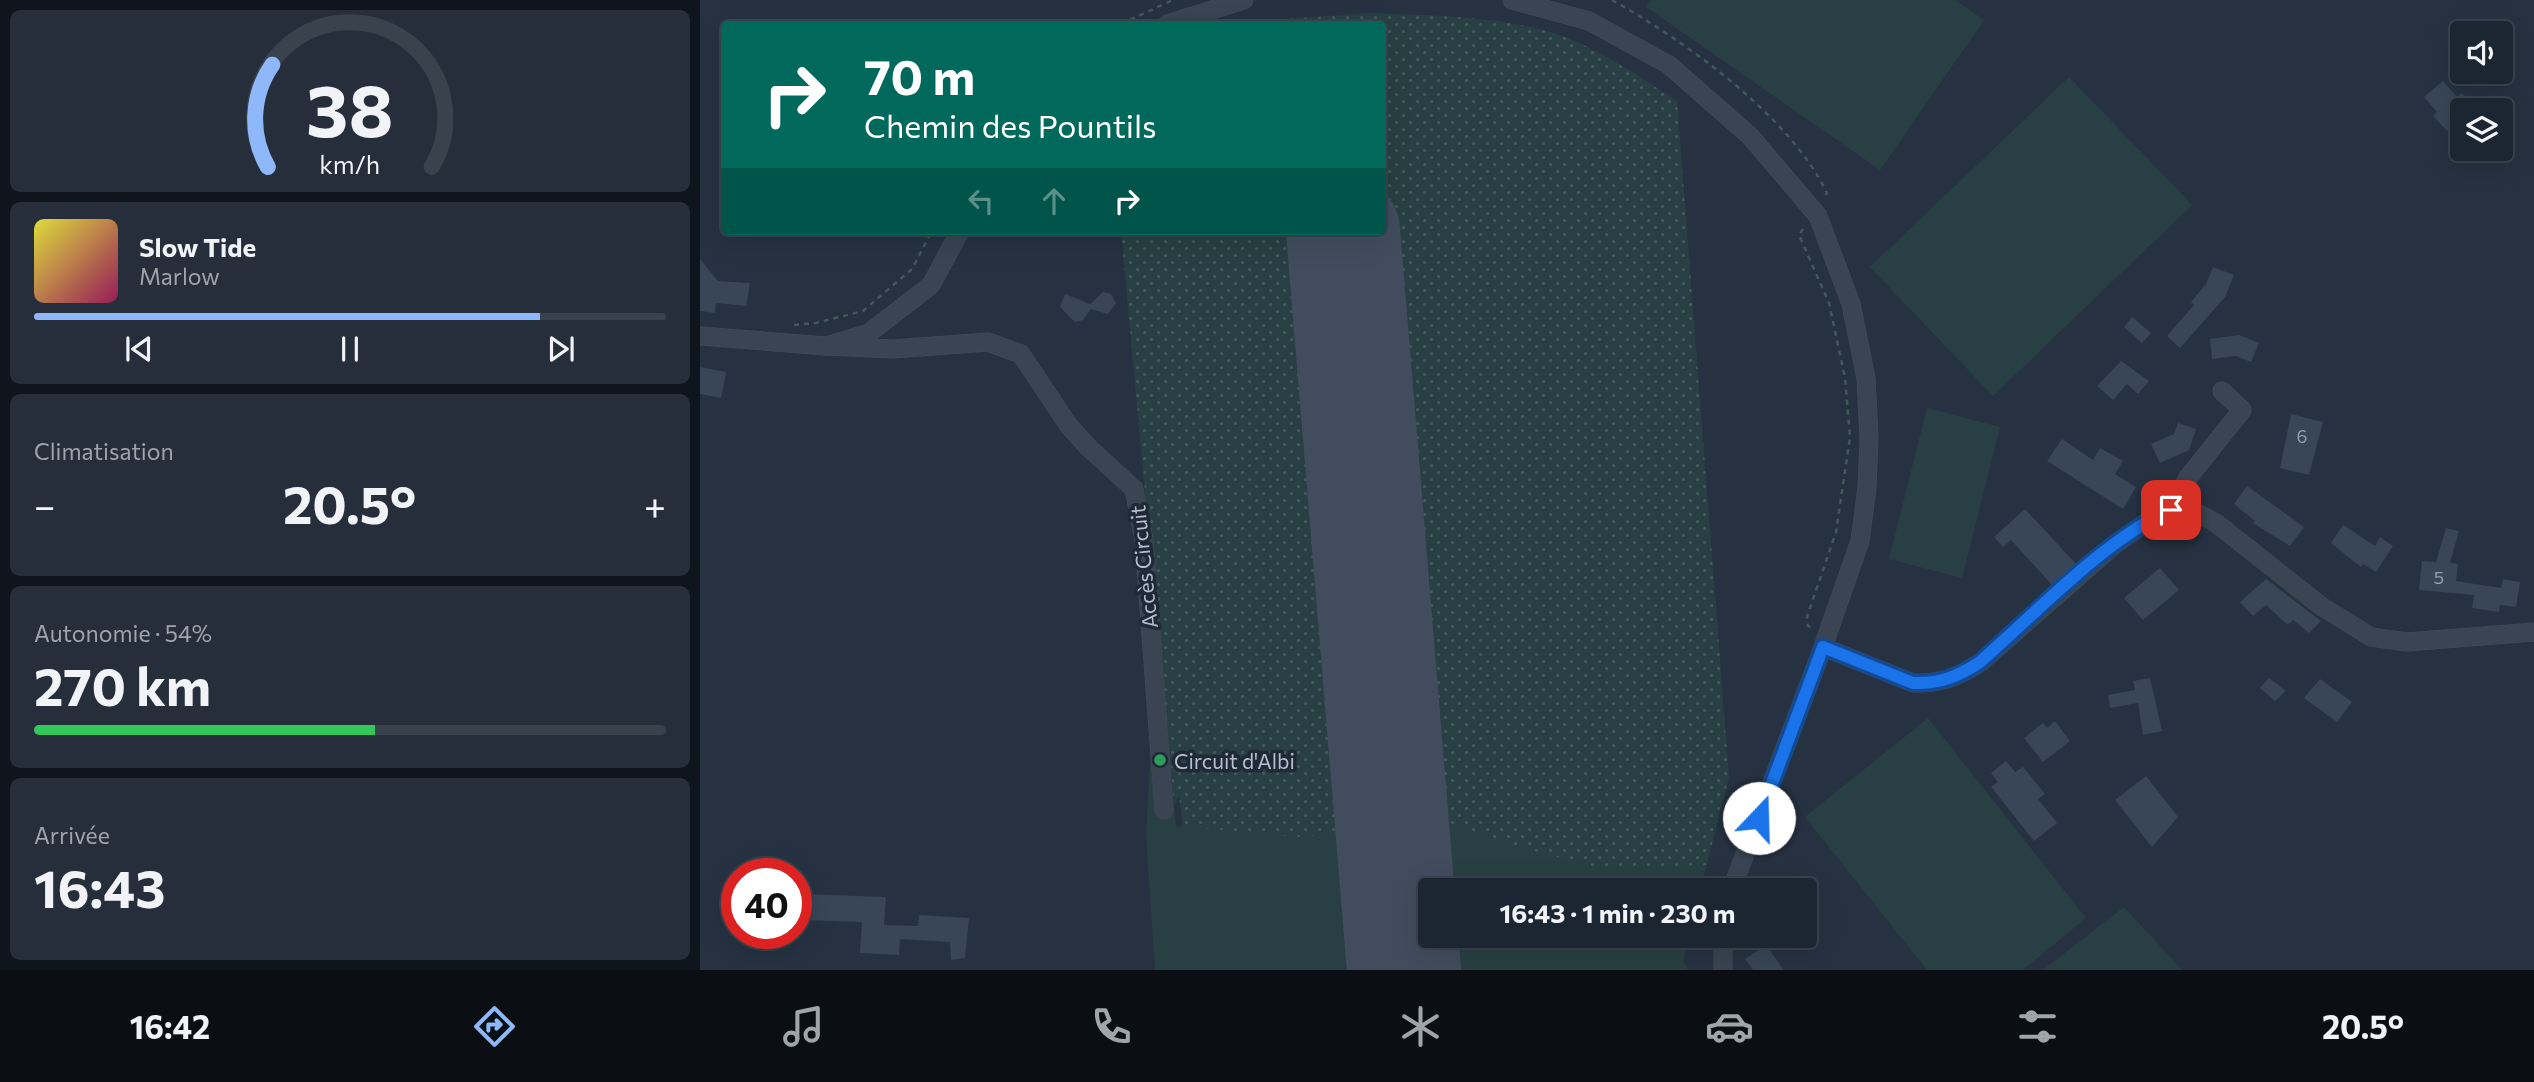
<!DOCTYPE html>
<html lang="fr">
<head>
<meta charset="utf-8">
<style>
	:root { --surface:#1c2632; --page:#252e3a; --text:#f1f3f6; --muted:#a0a5ac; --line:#3a434d; --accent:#8eb8fa }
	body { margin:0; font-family:Commissioner,sans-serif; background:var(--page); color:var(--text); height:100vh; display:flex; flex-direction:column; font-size:26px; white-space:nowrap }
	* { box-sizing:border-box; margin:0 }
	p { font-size:23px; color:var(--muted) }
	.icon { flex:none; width:38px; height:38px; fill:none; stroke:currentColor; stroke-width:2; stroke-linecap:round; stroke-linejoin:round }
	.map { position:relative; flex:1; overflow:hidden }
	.sheet { display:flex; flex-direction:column; gap:10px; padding:10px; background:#0f151c; width:700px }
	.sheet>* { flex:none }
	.hud { position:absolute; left:21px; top:21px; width:665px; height:214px; border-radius:7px; box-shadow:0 7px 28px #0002,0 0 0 2px var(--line); background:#00695c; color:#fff; overflow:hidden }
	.tools { position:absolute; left:1750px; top:21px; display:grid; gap:14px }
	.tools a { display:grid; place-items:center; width:63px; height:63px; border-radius:7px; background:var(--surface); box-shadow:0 7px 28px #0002,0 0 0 2px var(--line); font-size:35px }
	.speed { position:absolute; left:21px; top:858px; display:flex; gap:14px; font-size:35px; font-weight:700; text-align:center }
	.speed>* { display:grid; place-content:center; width:91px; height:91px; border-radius:50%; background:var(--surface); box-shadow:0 7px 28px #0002,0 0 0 2px var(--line); line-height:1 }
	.speed .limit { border:10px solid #d22; background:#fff; color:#111 }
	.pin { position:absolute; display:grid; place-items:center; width:60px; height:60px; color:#fff; margin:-30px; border-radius:14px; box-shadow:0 4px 10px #0006 }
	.me { position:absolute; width:77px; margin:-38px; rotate:21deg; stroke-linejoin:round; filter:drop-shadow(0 0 5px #0008) }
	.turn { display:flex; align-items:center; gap:24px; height:147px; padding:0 28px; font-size:32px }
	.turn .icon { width:91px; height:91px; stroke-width:2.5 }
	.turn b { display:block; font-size:49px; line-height:60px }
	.lanes { display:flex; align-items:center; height:66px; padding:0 28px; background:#0003; justify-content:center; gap:35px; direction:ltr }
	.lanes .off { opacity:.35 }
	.big { font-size:52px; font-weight:700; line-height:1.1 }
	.sheet .widget { flex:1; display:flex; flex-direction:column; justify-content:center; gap:10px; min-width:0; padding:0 24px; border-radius:10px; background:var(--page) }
	.sheet .dial { align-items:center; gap:0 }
	.dial svg { height:182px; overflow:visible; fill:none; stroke:var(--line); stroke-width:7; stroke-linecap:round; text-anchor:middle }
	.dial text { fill:var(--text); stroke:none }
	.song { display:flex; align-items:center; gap:21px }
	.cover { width:84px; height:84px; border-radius:10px; background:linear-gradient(135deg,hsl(60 70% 55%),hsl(330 70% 35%)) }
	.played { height:7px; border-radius:4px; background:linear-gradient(90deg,var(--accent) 80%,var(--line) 80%) }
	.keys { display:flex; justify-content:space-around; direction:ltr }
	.heat { display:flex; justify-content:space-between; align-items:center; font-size:38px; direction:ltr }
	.charge { height:10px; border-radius:5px; background:linear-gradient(90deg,#34c759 54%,var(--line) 0) }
	.trip { position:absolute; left:718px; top:878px; width:399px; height:70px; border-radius:7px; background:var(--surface); box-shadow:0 7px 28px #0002,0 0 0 2px var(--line); font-weight:700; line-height:70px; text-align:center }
	.menu { display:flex; height:112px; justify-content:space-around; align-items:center; background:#0b0f14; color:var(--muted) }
	.menu .icon { width:49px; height:49px }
	.menu .active { color:var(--accent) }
	.menu b { font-size:32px; color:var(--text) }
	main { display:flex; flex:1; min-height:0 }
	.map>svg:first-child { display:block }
</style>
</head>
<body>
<main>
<section class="sheet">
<div class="widget dial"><svg viewBox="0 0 100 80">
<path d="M14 69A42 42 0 1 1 86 69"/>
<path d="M14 69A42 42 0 0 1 16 24" stroke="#8eb8fa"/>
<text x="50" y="56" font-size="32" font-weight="700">38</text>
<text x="50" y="72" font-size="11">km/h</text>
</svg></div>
<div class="widget">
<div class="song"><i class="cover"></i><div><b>Slow Tide</b><p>Marlow</p></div></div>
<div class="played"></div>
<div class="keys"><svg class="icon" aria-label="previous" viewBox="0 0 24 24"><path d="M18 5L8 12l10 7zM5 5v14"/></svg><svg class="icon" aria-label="pause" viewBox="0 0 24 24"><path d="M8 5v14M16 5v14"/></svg><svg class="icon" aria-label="next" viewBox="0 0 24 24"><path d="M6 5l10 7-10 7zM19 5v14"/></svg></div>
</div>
<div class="widget"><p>Climatisation</p>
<div class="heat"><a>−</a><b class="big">20.5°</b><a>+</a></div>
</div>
<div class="widget"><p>Autonomie · 54%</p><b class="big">270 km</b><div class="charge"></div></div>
<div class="widget"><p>Arrivée</p><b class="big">16:43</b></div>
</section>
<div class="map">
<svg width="1834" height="970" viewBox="0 0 1834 970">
	<defs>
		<pattern id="grass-dots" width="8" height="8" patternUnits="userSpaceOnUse" patternTransform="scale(1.75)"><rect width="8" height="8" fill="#284043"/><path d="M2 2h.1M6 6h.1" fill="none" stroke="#455a5d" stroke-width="1.8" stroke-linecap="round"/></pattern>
	</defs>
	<rect width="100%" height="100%" fill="#263242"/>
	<g fill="url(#grass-dots)">
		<path d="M 668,13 C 732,16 805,15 865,37 C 906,53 941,78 977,101 L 1029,777 L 1000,891 L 733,851 L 683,203 L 682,24 L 558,24 L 585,19 Z"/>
		<path d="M 421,231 L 604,231 L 654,843 L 484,837 L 479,796 L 474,806 Z"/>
	</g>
	<g fill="#284043">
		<path d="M 951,0 L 1255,0 L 1284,20 L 1180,170 L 946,7 Z"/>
		<path d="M 1369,77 L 1492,205 L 1293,396 L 1170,267 Z"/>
		<path d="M 1227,408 L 1300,427 L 1262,578 L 1189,559 Z"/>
		<path d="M 451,548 L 476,826 L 599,837 L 745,823 L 805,843 L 903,869 L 1006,865 L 1000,891 L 730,891 L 730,936 L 989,936 L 983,961 L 988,970 L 455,970 L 446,835 L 453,714 Z"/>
		<path d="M 1228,718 L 1386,918 L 1323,970 L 1227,970 L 1105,817 Z"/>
		<path d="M 1424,907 L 1482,970 L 1343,970 Z"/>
	</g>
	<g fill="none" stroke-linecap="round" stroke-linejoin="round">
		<path stroke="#414d5e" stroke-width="114" d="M 643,231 L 704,970"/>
	</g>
	<g fill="#384658">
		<path d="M 1743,81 L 1757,97 L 1762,93 L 1775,110 L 1762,110 L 1762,118 L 1747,131 L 1733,116 L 1737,112 L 1724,97 Z"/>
		<path d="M 0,259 L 18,281 L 50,283 L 46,306 L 16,303 L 15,313 L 0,311 Z"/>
		<path d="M 1513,267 L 1534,275 L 1525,297 L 1480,348 L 1467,336 L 1494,305 L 1491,302 L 1506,284 Z"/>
		<path d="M 403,292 L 411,294 L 416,303 L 408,314 L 391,309 L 383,320 L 375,322 L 360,307 L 365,294 L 390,304 Z"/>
		<path d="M 1432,317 L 1451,333 L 1442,343 L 1424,327 Z"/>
		<path d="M 1539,335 L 1559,343 L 1551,362 L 1536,356 L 1512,359 L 1510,339 Z"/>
		<path d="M 1421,361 L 1449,381 L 1438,394 L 1427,384 L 1413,400 L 1397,386 Z"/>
		<path d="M 0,367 L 26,372 L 21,398 L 0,394 Z"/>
		<path d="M 1591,414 L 1623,422 L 1609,475 L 1580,468 Z"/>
		<path d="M 1478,423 L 1496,429 L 1489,450 L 1460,463 L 1451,444 L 1474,434 Z"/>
		<path d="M 1362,439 L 1393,460 L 1400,448 L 1423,461 L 1415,474 L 1436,487 L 1423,509 L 1347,461 Z"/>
		<path d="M 1547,486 L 1604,527 L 1590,546 L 1553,523 L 1555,521 L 1534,504 Z"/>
		<path d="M 1325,509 L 1376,564 L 1352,585 L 1311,540 L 1303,547 L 1294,537 Z"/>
		<path d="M 1643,525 L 1675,546 L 1680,537 L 1693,546 L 1676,572 L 1663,564 L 1661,567 L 1631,543 Z"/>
		<path d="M 1746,528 L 1759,531 L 1750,563 L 1758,564 L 1756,581 L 1801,588 L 1803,579 L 1820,582 L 1816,607 L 1800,605 L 1799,612 L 1772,608 L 1774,595 L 1719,590 L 1722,561 L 1736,562 Z"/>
		<path d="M 1460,568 L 1479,590 L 1443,620 L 1424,598 Z"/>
		<path d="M 1566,579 L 1621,621 L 1609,633 L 1593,620 L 1588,625 L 1566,605 L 1553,616 L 1540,602 Z"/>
		<path d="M 1450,678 L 1462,731 L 1443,735 L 1438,703 L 1410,708 L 1408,695 L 1435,690 L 1433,681 Z"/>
		<path d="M 1569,678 L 1586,691 L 1575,701 L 1560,688 Z"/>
		<path d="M 1620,679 L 1652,702 L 1637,722 L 1604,698 Z"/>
		<path d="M 1355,721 L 1370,741 L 1343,762 L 1324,738 L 1343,723 L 1347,728 Z"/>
		<path d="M 1306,761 L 1315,772 L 1323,767 L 1332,778 L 1345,794 L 1338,799 L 1357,823 L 1334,841 L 1291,787 L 1298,782 L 1291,773 Z"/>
		<path d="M 1446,776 L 1478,817 L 1452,847 L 1415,800 Z"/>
		<path d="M 103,894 L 186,897 L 184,925 L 218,926 L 219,915 L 269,918 L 265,958 L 251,960 L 250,942 L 200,939 L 199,955 L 160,953 L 162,922 L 102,920 Z"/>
		<path d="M 1066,945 L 1084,970 L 1053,970 L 1045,959 Z"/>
	</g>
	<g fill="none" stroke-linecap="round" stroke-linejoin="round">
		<g stroke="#444d5b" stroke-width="19">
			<g id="minor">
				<path d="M 812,0 L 889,21 L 969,65 L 1050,136 L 1118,216 L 1151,304 L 1166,378 L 1169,438 L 1167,488 L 1160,541 L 1123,647 L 1031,891"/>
				<path d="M 467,24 L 544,0"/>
				<path d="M 0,336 L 126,346 L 169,333 L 231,285 L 260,231"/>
				<path d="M 126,346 L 193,349 L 288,342 L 321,354 L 369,426 L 389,448 L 434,489 L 444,540 L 464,810"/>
				<path d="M 1471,510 L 1487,479 L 1542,410 L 1522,391"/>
				<path d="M 1123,647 L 1213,683 C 1240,684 1259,677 1281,662 L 1414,545 L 1451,519 L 1471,510 L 1492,510 L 1516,523 L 1621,606 L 1671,637 L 1707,642 L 1834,632"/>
				<path d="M 1023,936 L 1023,970"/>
			</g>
		</g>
		<g stroke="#41595b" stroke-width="2.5" stroke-dasharray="5 5" stroke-linecap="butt">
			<path d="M 912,0 C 985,41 1090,116 1127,193 L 1124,197"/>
			<path d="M 421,24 L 473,0"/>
			<path d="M 1103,229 L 1099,235 L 1129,303 L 1145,378 L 1150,437 L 1136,532 L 1107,617 L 1108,626 L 1112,628"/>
			<path d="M 94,325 L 116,323 L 163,311 L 212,269 L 232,231"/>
		</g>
		<use href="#minor" stroke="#3a4452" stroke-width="18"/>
	</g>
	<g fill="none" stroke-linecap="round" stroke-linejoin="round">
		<g stroke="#114b97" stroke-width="18">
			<path id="route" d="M 1059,818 L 1123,647 L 1213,683 C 1240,684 1259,676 1280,662 C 1334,615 1407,537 1471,510"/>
		</g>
		<use href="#route" stroke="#1a73e8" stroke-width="12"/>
	</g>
	<circle fill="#2e9e5b" stroke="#1f2937" stroke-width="2.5" cx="460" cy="760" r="7"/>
	<g text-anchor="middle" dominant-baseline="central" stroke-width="7" stroke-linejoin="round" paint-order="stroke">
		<g font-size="18" fill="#959fad">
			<text x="1602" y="436">6</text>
			<text x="1739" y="577">5</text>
		</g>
		<g font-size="21" fill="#b7bfcc" stroke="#1f2937">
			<text transform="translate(443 567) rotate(-96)">Accès Circuit</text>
		</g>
		<g font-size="21" fill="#b7bfcc" stroke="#1f2937" text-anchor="start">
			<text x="474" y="760">Circuit d'Albi</text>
		</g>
	</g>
</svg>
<div class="tools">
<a><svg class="icon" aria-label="sound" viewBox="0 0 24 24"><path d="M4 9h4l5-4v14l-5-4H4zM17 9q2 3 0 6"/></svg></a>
<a><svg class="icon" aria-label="layers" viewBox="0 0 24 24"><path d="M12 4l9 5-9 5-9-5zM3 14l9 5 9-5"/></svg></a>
</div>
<div class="speed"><div class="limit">40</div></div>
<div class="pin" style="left:1471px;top:510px;background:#d93025"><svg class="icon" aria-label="arrive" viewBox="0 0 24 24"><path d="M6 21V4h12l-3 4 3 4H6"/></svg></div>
<svg class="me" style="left:1059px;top:818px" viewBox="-20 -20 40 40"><circle r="19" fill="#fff"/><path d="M0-13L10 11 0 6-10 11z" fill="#1a73e8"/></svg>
<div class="trip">16:43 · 1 min · 230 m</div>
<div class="hud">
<div class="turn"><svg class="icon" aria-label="right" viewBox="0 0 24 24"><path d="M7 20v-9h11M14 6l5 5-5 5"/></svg><div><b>70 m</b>Chemin des Pountils</div></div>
<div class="lanes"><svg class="icon off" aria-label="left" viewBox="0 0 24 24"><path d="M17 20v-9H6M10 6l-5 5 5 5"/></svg><svg class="icon off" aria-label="ahead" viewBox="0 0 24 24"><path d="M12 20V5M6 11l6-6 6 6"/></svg><svg class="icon" aria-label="right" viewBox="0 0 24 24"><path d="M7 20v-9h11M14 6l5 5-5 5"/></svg></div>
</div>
</div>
</main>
<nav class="menu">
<b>16:42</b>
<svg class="icon active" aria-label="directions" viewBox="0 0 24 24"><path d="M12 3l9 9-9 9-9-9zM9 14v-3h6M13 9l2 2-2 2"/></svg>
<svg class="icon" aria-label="music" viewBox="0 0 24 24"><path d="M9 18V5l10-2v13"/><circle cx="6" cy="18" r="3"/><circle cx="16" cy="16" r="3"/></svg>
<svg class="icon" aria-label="phone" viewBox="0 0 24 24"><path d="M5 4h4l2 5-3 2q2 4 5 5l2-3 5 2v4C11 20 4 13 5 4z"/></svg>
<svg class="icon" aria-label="climate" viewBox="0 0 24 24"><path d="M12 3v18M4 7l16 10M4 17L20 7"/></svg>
<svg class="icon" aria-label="car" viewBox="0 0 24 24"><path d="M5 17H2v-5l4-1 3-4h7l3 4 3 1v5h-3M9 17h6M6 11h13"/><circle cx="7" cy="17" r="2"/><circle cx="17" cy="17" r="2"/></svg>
<svg class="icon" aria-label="filters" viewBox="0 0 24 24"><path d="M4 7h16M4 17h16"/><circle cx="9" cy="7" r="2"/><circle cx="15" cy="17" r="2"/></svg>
<b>20.5°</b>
</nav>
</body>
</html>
